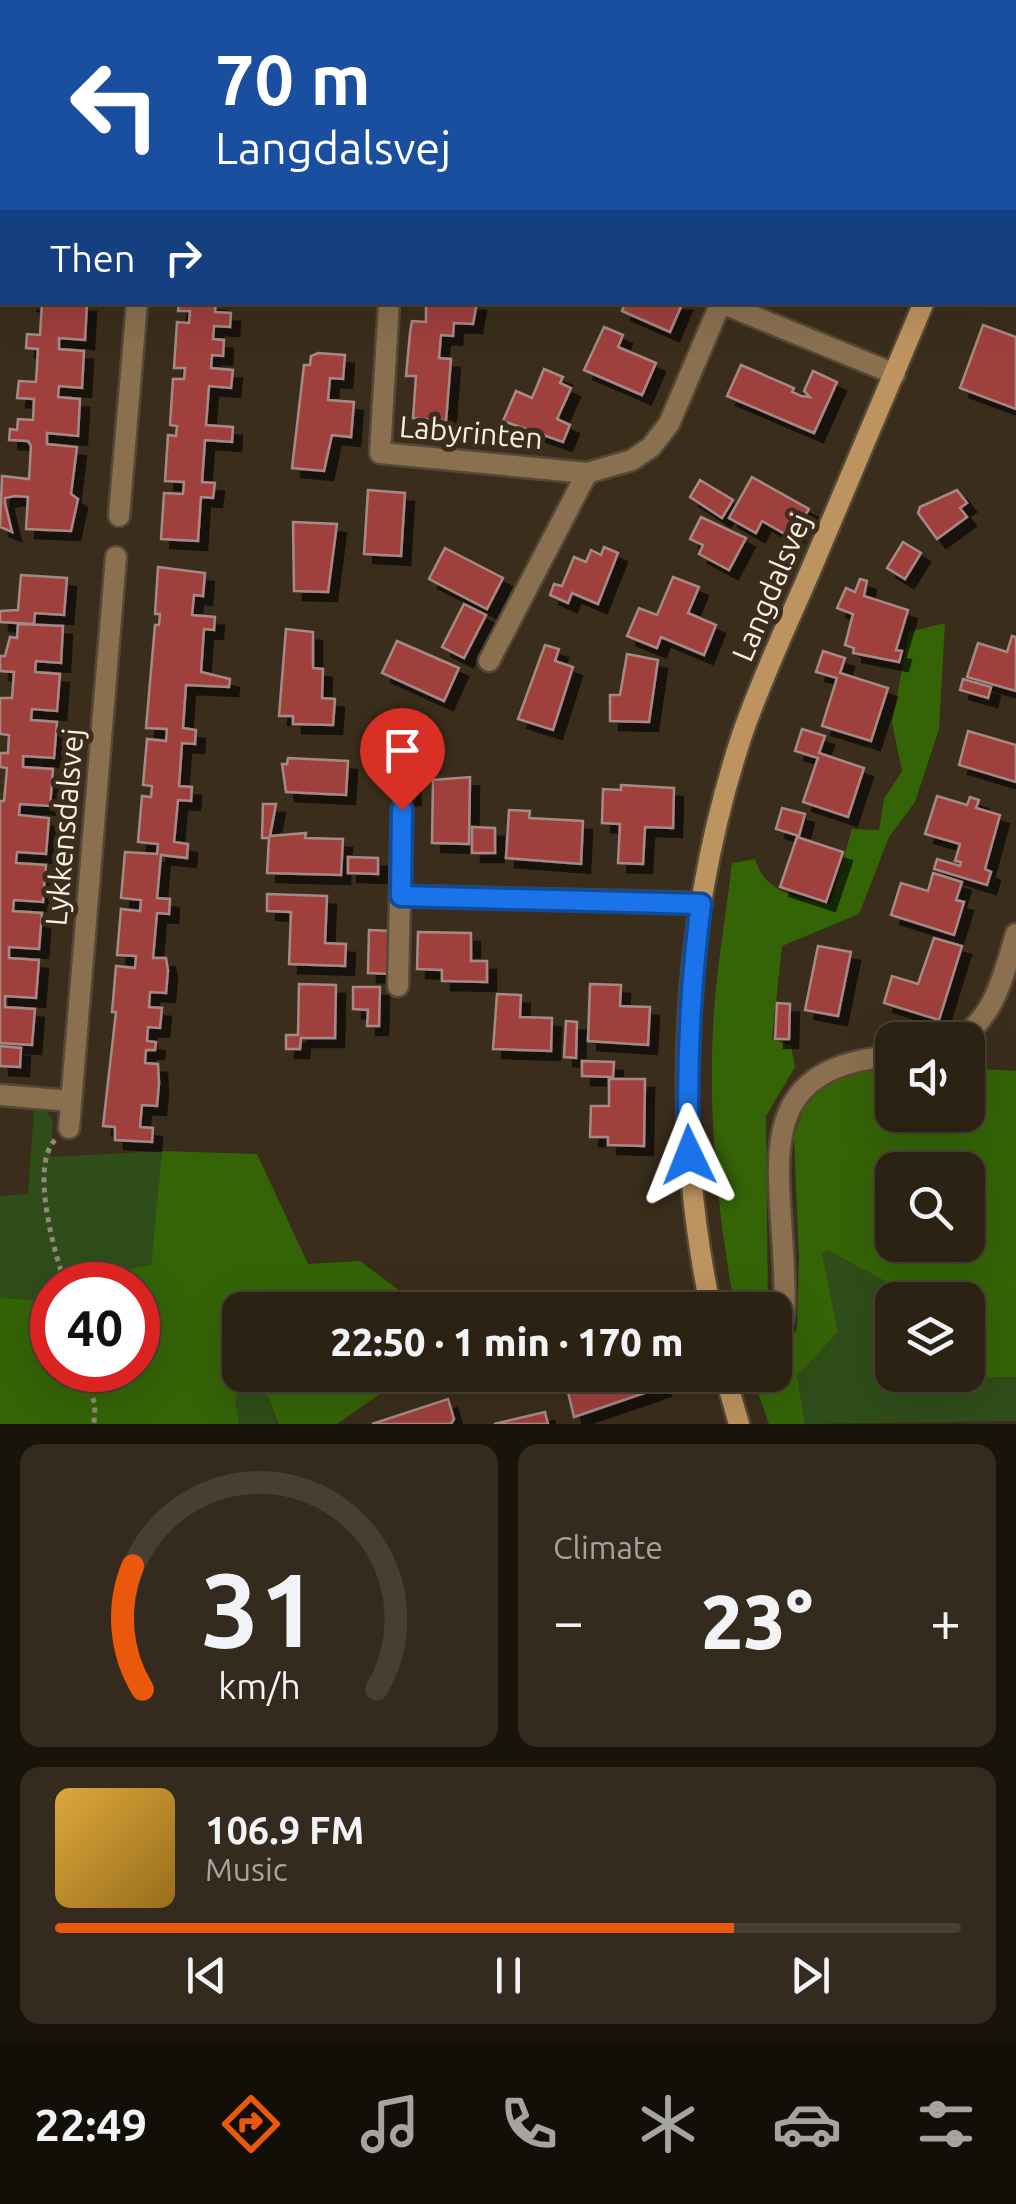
<!DOCTYPE html>
<html lang="en">
<head>
<meta charset="utf-8">
<style>
	:root { --surface:#2c2214; --page:#342a1d; --text:#f1f3f6; --muted:#a6a4a0; --line:#483f34; --accent:#ea580c }
	body { margin:0; font-family:Ubuntu,sans-serif; background:var(--page); color:var(--text); height:100vh; display:flex; flex-direction:column; font-size:38px; white-space:nowrap }
	* { box-sizing:border-box; margin:0 }
	p { font-size:32px; color:var(--muted) }
	.icon { flex:none; width:55px; height:55px; fill:none; stroke:currentColor; stroke-width:2; stroke-linecap:round; stroke-linejoin:round }
	.map { position:relative; height:1424px; overflow:hidden }
	.drawer { display:flex; flex-direction:column; gap:20px; padding:20px; background:#18130b; flex:1 }
	.drawer>* { flex:none }
	.guide { position:absolute; left:0px; top:0px; width:1018px; height:305px; box-shadow:0 10px 40px #0002,0 0 0 2px var(--line); background:#1a4fa0; color:#fff; overflow:hidden }
	.buttons { position:absolute; left:875px; top:1022px; display:grid; gap:20px }
	.buttons a { display:grid; place-items:center; width:110px; height:110px; border-radius:20px; background:var(--surface); box-shadow:0 10px 40px #0002,0 0 0 2px var(--line); font-size:50px }
	.speed { position:absolute; left:30px; top:1262px; display:flex; gap:20px; font-size:50px; font-weight:700; text-align:center }
	.speed>* { display:grid; place-content:center; width:130px; height:130px; border-radius:50%; background:var(--surface); box-shadow:0 10px 40px #0002,0 0 0 2px var(--line); line-height:1 }
	.speed .limit { border:15px solid #d22; background:#fff; color:#111 }
	.pin { position:absolute; display:grid; place-items:center; width:85px; height:85px; color:#fff; margin:-102px -42px; border-radius:50% 50% 50% 0; rotate:-45deg; box-shadow:0 0 10px #0007 }
	.pin .icon { rotate:45deg }
	.me { position:absolute; width:110px; margin:-55px; rotate:358deg; stroke-linejoin:round; filter:drop-shadow(0 0 8px #0008) }
	.turn { display:flex; align-items:center; gap:35px; height:210px; padding:0 50px; font-size:45px }
	.turn .icon { width:130px; height:130px; stroke-width:2.5 }
	.turn b { display:block; font-size:70px; line-height:85px }
	.then { display:flex; align-items:center; height:95px; padding:0 50px; background:#0003; gap:20px; font-size:38px }
	.big { font-size:75px; font-weight:800; line-height:1.1 }
	.drawer .widget { flex:1; display:flex; flex-direction:column; justify-content:center; gap:15px; min-width:0; padding:0 35px; border-radius:20px; background:var(--page) }
	.drawer .dial { align-items:center; gap:0 }
	.dial svg { height:260px; overflow:visible; fill:none; stroke:var(--line); stroke-width:7; stroke-linecap:round; text-anchor:middle }
	.dial text { fill:var(--text); stroke:none }
	.song { display:flex; align-items:center; gap:30px }
	.cover { width:120px; height:120px; border-radius:15px; background:linear-gradient(135deg,hsl(40 70% 55%),hsl(40 70% 35%)) }
	.played { height:10px; border-radius:5px; background:linear-gradient(90deg,var(--accent) 75%,var(--line) 75%) }
	.keys { display:flex; justify-content:space-around; direction:ltr }
	.heat { display:flex; justify-content:space-between; align-items:center; font-size:55px; direction:ltr }
	.drawer .tiles { flex:1; display:grid; gap:20px; grid-template-columns:1fr 1fr }
	.widget:last-child { grid-column:span 2 }
	.trip { position:absolute; left:222px; top:1292px; width:570px; height:100px; border-radius:20px; background:var(--surface); box-shadow:0 10px 40px #0002,0 0 0 2px var(--line); font-weight:800; line-height:100px; text-align:center }
	.menu { display:flex; height:160px; justify-content:space-around; align-items:center; background:#120e08; color:var(--muted) }
	.menu .icon { width:70px; height:70px }
	.menu .current { color:var(--accent) }
	.menu b { font-size:45px; color:var(--text) }
	.map>svg:first-child { display:block }
</style>
</head>
<body>
<div class="map">
<svg width="1016" height="1424" viewBox="0 0 1016 1424">
	<defs>
		<filter id="shadow"><feDropShadow dx="9" dy="9" stdDeviation="0" flood-color="#0009"/></filter>
	</defs>
	<rect width="100%" height="100%" fill="#3a2d1b"/>
	<g fill="#2f4d19">
		<path d="M 34,1109 L 44,1109 L 53,1120 L 51,1157 L 162,1151 L 151,1265 L 52,1285 L 52,1292 L 37,1300 L 0,1298 L 0,1196 L 28,1194 Z"/>
		<path d="M 828,1249 L 920,1300 L 892,1300 L 892,1375 L 968,1375 L 968,1365 L 986,1377 L 1016,1377 L 1016,1421 L 805,1424 L 797,1376 L 838,1332 L 822,1253 Z"/>
		<path d="M 243,1376 L 268,1396 L 277,1424 L 239,1424 L 234,1401 Z"/>
	</g>
	<g fill="#356407" fill-rule="evenodd">
		<path d="M 945,623 L 939,729 L 915,802 L 889,837 L 859,914 L 782,946 L 772,1039 L 791,1046 L 795,1067 L 766,1116 L 768,1310 L 735,1310 C 717,1208 706,1102 715,999 C 719,953 727,908 732,863 L 755,859 C 766,894 796,897 830,904 L 852,829 L 879,830 L 884,799 L 902,771 L 892,723 L 909,632 Z"/>
		<path d="M 892,1064 L 892,1115 L 968,1115 L 968,1068 L 1016,1071 L 1016,1377 L 985,1377 L 968,1365 L 968,1300 L 920,1300 L 828,1250 L 822,1253 L 838,1332 L 797,1376 L 805,1424 L 769,1424 L 753,1378 L 775,1375 L 775,1363 L 797,1329 L 799,1259 L 794,1136 L 804,1108 L 828,1080 L 851,1070 ZM 892,1170 L 968,1170 L 968,1245 L 892,1245 Z"/>
		<path d="M 162,1151 L 257,1154 L 308,1264 L 360,1261 L 408,1297 L 405,1310 L 240,1310 L 240,1375 L 390,1375 L 387,1389 L 337,1424 L 278,1424 L 268,1396 L 243,1377 L 235,1401 L 239,1424 L 0,1424 L 0,1298 L 37,1300 L 52,1292 L 52,1370 L 138,1370 L 138,1285 L 65,1285 L 76,1279 L 151,1265 Z"/>
	</g>
	<g fill="#9f413c" stroke="#a68986" stroke-width="2.5" filter="url(#shadow)">
		<path d="M 27,302 L 87,303 L 85,340 L 59,338 L 59,349 L 84,351 L 82,388 L 59,386 L 58,397 L 80,399 L 78,436 L 47,433 L 47,444 L 77,447 L 71,494 L 78,499 L 71,531 L 26,529 L 28,497 L 15,496 L 5,498 L 5,503 L 12,532 L 0,527 L 2,476 L 29,479 L 31,446 L 28,441 L 9,440 L 10,429 L 17,430 L 18,419 L 33,420 L 34,399 L 17,398 L 19,381 L 36,382 L 38,349 L 26,348 L 27,334 L 40,335 L 42,303 Z"/>
		<path d="M 179,302 L 216,302 L 215,312 L 231,313 L 230,327 L 214,326 L 213,339 L 224,340 L 223,356 L 212,355 L 211,368 L 233,370 L 231,388 L 209,386 L 206,425 L 233,427 L 232,442 L 205,440 L 202,482 L 215,483 L 213,498 L 201,497 L 198,541 L 161,539 L 164,493 L 183,494 L 184,482 L 165,481 L 168,435 L 176,436 L 177,426 L 170,425 L 173,379 L 184,379 L 185,368 L 174,368 L 177,322 L 189,323 L 190,311 L 178,311 Z"/>
		<path d="M 426,302 L 477,302 L 473,324 L 454,323 L 453,336 L 441,335 L 439,358 L 451,359 L 446,421 L 413,418 L 416,376 L 406,376 L 410,333 L 412,321 L 426,322 Z"/>
		<path d="M 625,302 L 683,302 L 670,332 L 622,311 Z"/>
		<path d="M 983,325 L 1016,337 L 1016,409 L 960,388 Z"/>
		<path d="M 604,327 L 623,335 L 618,347 L 656,363 L 642,395 L 584,370 Z"/>
		<path d="M 318,353 L 345,355 L 343,379 L 330,378 L 328,400 L 354,402 L 351,437 L 332,435 L 324,471 L 292,468 L 304,365 L 310,365 L 311,356 Z"/>
		<path d="M 741,365 L 794,388 L 792,392 L 801,396 L 810,397 L 804,391 L 813,371 L 837,382 L 814,433 L 727,396 Z"/>
		<path d="M 544,369 L 563,377 L 560,383 L 571,388 L 557,419 L 570,425 L 563,442 L 503,421 L 516,391 L 532,398 Z"/>
		<path d="M 752,477 L 809,509 L 792,538 L 762,521 L 756,533 L 729,518 Z"/>
		<path d="M 700,480 L 733,500 L 722,518 L 690,497 Z"/>
		<path d="M 368,490 L 405,493 L 401,556 L 364,554 Z"/>
		<path d="M 957,490 L 967,503 L 960,508 L 967,517 L 937,539 L 918,513 L 920,507 Z"/>
		<path d="M 701,517 L 746,538 L 729,570 L 699,554 L 703,545 L 690,539 Z"/>
		<path d="M 293,522 L 337,524 L 328,592 L 294,591 Z"/>
		<path d="M 903,542 L 921,553 L 905,579 L 887,568 Z"/>
		<path d="M 604,547 L 618,553 L 598,604 L 572,593 L 568,603 L 550,595 L 554,584 L 562,586 L 574,557 L 586,562 L 591,550 L 601,555 Z"/>
		<path d="M 445,548 L 503,578 L 487,609 L 429,579 Z"/>
		<path d="M 158,567 L 205,573 L 203,596 L 194,595 L 192,615 L 215,617 L 214,630 L 204,629 L 201,672 L 230,679 L 229,687 L 186,685 L 183,728 L 196,730 L 195,744 L 182,743 L 179,786 L 192,787 L 191,801 L 178,800 L 174,842 L 188,844 L 187,858 L 161,855 L 157,898 L 170,899 L 169,914 L 157,913 L 153,958 L 166,958 L 168,970 L 166,993 L 150,992 L 149,1007 L 162,1008 L 160,1028 L 148,1027 L 147,1041 L 156,1042 L 155,1050 L 146,1050 L 145,1063 L 158,1064 L 159,1083 L 157,1106 L 142,1105 L 140,1127 L 153,1128 L 152,1142 L 115,1140 L 115,1127 L 103,1126 L 116,1012 L 112,1012 L 116,966 L 135,968 L 136,956 L 117,955 L 121,909 L 140,911 L 141,900 L 121,898 L 125,852 L 157,854 L 158,844 L 138,842 L 142,796 L 151,797 L 152,786 L 143,785 L 147,739 L 166,741 L 167,729 L 146,728 L 155,625 L 159,625 L 160,614 L 155,614 Z"/>
		<path d="M 21,575 L 67,578 L 64,615 L 35,613 L 34,624 L 0,622 L 0,611 L 18,610 Z"/>
		<path d="M 673,577 L 699,587 L 688,613 L 716,625 L 704,655 L 661,637 L 657,648 L 627,636 L 639,608 L 657,615 Z"/>
		<path d="M 860,579 L 867,581 L 864,596 L 908,610 L 896,650 L 902,651 L 899,662 L 853,653 L 854,648 L 845,645 L 853,614 L 837,608 L 846,588 L 855,592 Z"/>
		<path d="M 464,604 L 486,615 L 464,658 L 442,647 Z"/>
		<path d="M 18,624 L 63,626 L 61,663 L 36,661 L 35,672 L 60,674 L 57,711 L 32,709 L 31,720 L 57,722 L 54,758 L 23,756 L 23,767 L 53,769 L 50,806 L 20,804 L 19,815 L 49,818 L 46,854 L 17,852 L 16,863 L 46,865 L 43,902 L 14,900 L 13,911 L 42,913 L 39,949 L 9,947 L 9,958 L 39,960 L 36,998 L 5,996 L 5,1007 L 35,1009 L 32,1045 L 0,1043 L 0,801 L 4,801 L 7,768 L 0,767 L 0,753 L 8,753 L 9,735 L 0,734 L 0,698 L 12,698 L 14,672 L 0,671 L 0,656 L 5,656 L 10,637 L 17,638 Z"/>
		<path d="M 286,629 L 313,632 L 313,668 L 323,669 L 322,698 L 335,699 L 333,725 L 293,724 L 293,716 L 279,716 Z"/>
		<path d="M 1012,636 L 1016,637 L 1016,691 L 967,677 L 978,643 L 1007,652 Z"/>
		<path d="M 397,641 L 459,668 L 444,701 L 382,673 Z"/>
		<path d="M 545,645 L 559,649 L 555,661 L 573,667 L 553,730 L 518,719 Z"/>
		<path d="M 823,651 L 845,658 L 840,673 L 888,688 L 871,741 L 822,726 L 837,678 L 816,672 Z"/>
		<path d="M 627,654 L 658,660 L 649,722 L 610,721 L 610,695 L 620,695 Z"/>
		<path d="M 963,679 L 991,687 L 988,698 L 960,690 Z"/>
		<path d="M 802,729 L 825,736 L 819,753 L 864,768 L 848,817 L 803,802 L 818,758 L 795,751 Z"/>
		<path d="M 968,731 L 1016,745 L 1016,782 L 959,765 Z"/>
		<path d="M 288,758 L 348,761 L 346,795 L 286,792 L 282,764 L 287,764 Z"/>
		<path d="M 470,777 L 469,844 L 432,843 L 433,780 Z"/>
		<path d="M 411,778 L 412,796 L 397,797 L 396,779 Z"/>
		<path d="M 621,785 L 674,788 L 673,828 L 645,827 L 643,864 L 618,863 L 620,824 L 602,823 L 603,789 L 621,790 Z"/>
		<path d="M 937,796 L 967,805 L 970,797 L 979,800 L 976,808 L 1000,815 L 985,869 L 991,872 L 987,885 L 934,869 L 937,859 L 960,866 L 961,862 L 955,861 L 960,844 L 925,834 Z"/>
		<path d="M 263,804 L 276,804 L 270,836 L 306,833 L 305,838 L 343,839 L 341,875 L 267,873 L 269,838 L 262,838 Z"/>
		<path d="M 782,808 L 805,814 L 799,836 L 776,829 Z"/>
		<path d="M 509,810 L 530,811 L 529,818 L 583,821 L 581,864 L 506,858 Z"/>
		<path d="M 472,827 L 495,828 L 495,853 L 472,853 Z"/>
		<path d="M 797,837 L 843,852 L 826,902 L 780,887 Z"/>
		<path d="M 348,857 L 378,858 L 378,874 L 348,873 Z"/>
		<path d="M 933,873 L 962,882 L 956,900 L 964,902 L 954,935 L 891,915 L 901,883 L 928,891 Z"/>
		<path d="M 267,894 L 327,896 L 325,943 L 346,944 L 345,966 L 289,964 L 291,912 L 267,911 Z"/>
		<path d="M 369,930 L 392,931 L 391,974 L 368,973 Z"/>
		<path d="M 418,932 L 471,933 L 471,961 L 487,961 L 487,982 L 442,981 L 442,970 L 417,969 Z"/>
		<path d="M 934,938 L 962,946 L 939,1020 L 884,1003 L 892,976 L 918,984 Z"/>
		<path d="M 818,946 L 851,952 L 838,1016 L 805,1010 Z"/>
		<path d="M 299,984 L 336,985 L 335,1038 L 301,1038 L 300,1049 L 286,1049 L 286,1035 L 298,1035 Z"/>
		<path d="M 590,984 L 621,985 L 620,1006 L 650,1007 L 648,1045 L 588,1041 Z"/>
		<path d="M 353,987 L 380,987 L 379,1026 L 367,1026 L 368,1010 L 353,1009 Z"/>
		<path d="M 497,994 L 521,995 L 520,1017 L 552,1018 L 551,1051 L 493,1049 Z"/>
		<path d="M 777,1003 L 790,1004 L 789,1039 L 775,1039 Z"/>
		<path d="M 566,1021 L 577,1022 L 576,1058 L 564,1057 Z"/>
		<path d="M 0,1046 L 21,1048 L 20,1067 L 0,1066 Z"/>
		<path d="M 582,1061 L 614,1062 L 613,1077 L 582,1076 Z"/>
		<path d="M 609,1079 L 645,1079 L 644,1146 L 608,1145 L 608,1137 L 590,1137 L 591,1106 L 609,1106 Z"/>
		<path d="M 603,1291 L 610,1310 L 563,1310 L 561,1307 Z"/>
		<path d="M 564,1375 L 589,1375 L 592,1383 L 614,1375 L 658,1375 L 662,1387 L 574,1417 Z"/>
		<path d="M 448,1399 L 454,1419 L 451,1424 L 372,1424 Z"/>
		<path d="M 545,1412 L 548,1424 L 494,1424 Z"/>
	</g>
	<g fill="none" stroke-linecap="round" stroke-linejoin="round">
		<g stroke="#554837" stroke-width="25">
			<g id="street">
				<path d="M 305,0 L 306,2"/>
				<path d="M 158,2 L 158,0"/>
				<path d="M 864,2 L 865,0"/>
				<path d="M 0,115 L 2,115"/>
				<path d="M 389,302 L 380,453 L 587,473 L 632,460 L 651,447 L 669,424 L 721,302"/>
				<path d="M 721,303 L 895,374"/>
				<path d="M 119,516 L 137,302"/>
				<path d="M 489,661 L 587,473"/>
				<path d="M 401,896 L 701,903"/>
				<path d="M 398,986 L 402,809"/>
				<path d="M 959,1040 C 996,1014 1003,976 1016,934"/>
				<path d="M 0,1095 L 71,1101"/>
				<path d="M 69,1128 L 116,557"/>
				<path d="M 775,1341 C 787,1320 785,1297 784,1273 C 781,1165 749,1068 892,1056"/>
			</g>
		</g>
		<g stroke="#554837" stroke-width="25">
			<g id="secondary">
				<path d="M 1015,50 L 1016,46"/>
				<path d="M 711,1310 C 671,1120 681,920 742,735 C 761,680 786,627 809,574 C 847,484 886,393 924,302"/>
				<path d="M 725,1375 L 739,1424"/>
			</g>
		</g>
		<g stroke="#938879" stroke-width="5" stroke-dasharray="5 5" stroke-linecap="butt">
			<path d="M 55,1140 C 30,1165 54,1254 66,1285"/>
			<path d="M 82,1370 L 95,1404 L 94,1424"/>
		</g>
		<use href="#street" stroke="#8a704f" stroke-width="20"/>
		<use href="#secondary" stroke="#bd945f" stroke-width="20"/>
	</g>
	<g fill="none" stroke-linecap="round" stroke-linejoin="round">
		<g stroke="#114b97" stroke-width="25">
			<path id="route" d="M 402,810 L 401,896 L 701,904 C 690,988 686,1069 689,1155"/>
		</g>
		<use href="#route" stroke="#1a73e8" stroke-width="18"/>
	</g>
	<g text-anchor="middle" dominant-baseline="central" stroke-width="10" stroke-linejoin="round" paint-order="stroke">
		<g font-size="30" fill="#f8f0e5" stroke="#3a2d1b">
			<text transform="translate(471 432) rotate(5)">Labyrinten</text>
			<text transform="translate(771 587) rotate(-67)">Langdalsvej</text>
			<text transform="translate(64 827) rotate(-85)">Lykkensdalsvej</text>
		</g>
	</g>
</svg>
<div class="buttons">
<a><svg class="icon" aria-label="sound" viewBox="0 0 24 24"><path d="M4 9h4l5-4v14l-5-4H4zM17 9q2 3 0 6"/></svg></a>
<a><svg class="icon" aria-label="search" viewBox="0 0 24 24"><circle cx="10" cy="10" r="6"/><path d="M15 15l6 6"/></svg></a>
<a><svg class="icon" aria-label="layers" viewBox="0 0 24 24"><path d="M12 4l9 5-9 5-9-5zM3 14l9 5 9-5"/></svg></a>
</div>
<div class="speed"><div class="limit">40</div></div>
<div class="pin" style="left:402px;top:810px;background:#d93025"><svg class="icon" aria-label="arrive" viewBox="0 0 24 24"><path d="M6 21V4h12l-3 4 3 4H6"/></svg></div>
<svg class="me" style="left:689px;top:1155px" viewBox="-20 -20 40 40"><path d="M0-17L14 15 0 8-14 15z" fill="#1a73e8" stroke="#fff" stroke-width="4"/></svg>
<div class="trip">22:50 · 1 min · 170 m</div>
<div class="guide">
<div class="turn"><svg class="icon" aria-label="left" viewBox="0 0 24 24"><path d="M17 20v-9H6M10 6l-5 5 5 5"/></svg><div><b>70 m</b>Langdalsvej</div></div>
<div class="then">Then<svg class="icon" aria-label="right" viewBox="0 0 24 24"><path d="M7 20v-9h11M14 6l5 5-5 5"/></svg></div>
</div>
</div>
<section class="drawer">
<div class="tiles">
<div class="widget dial"><svg viewBox="0 0 100 80">
<path d="M14 69A42 42 0 1 1 86 69"/>
<path d="M14 69A42 42 0 0 1 11 31" stroke="#ea580c"/>
<text x="50" y="56" font-size="32" font-weight="700">31</text>
<text x="50" y="72" font-size="11">km/h</text>
</svg></div>
<div class="widget"><p>Climate</p>
<div class="heat"><a>−</a><b class="big">23°</b><a>+</a></div>
</div>
<div class="widget">
<div class="song"><i class="cover"></i><div><b>106.9 FM</b><p>Music</p></div></div>
<div class="played"></div>
<div class="keys"><svg class="icon" aria-label="previous" viewBox="0 0 24 24"><path d="M18 5L8 12l10 7zM5 5v14"/></svg><svg class="icon" aria-label="pause" viewBox="0 0 24 24"><path d="M8 5v14M16 5v14"/></svg><svg class="icon" aria-label="next" viewBox="0 0 24 24"><path d="M6 5l10 7-10 7zM19 5v14"/></svg></div>
</div>
</div>
</section>
<nav class="menu">
<b>22:49</b>
<svg class="icon current" aria-label="directions" viewBox="0 0 24 24"><path d="M12 3l9 9-9 9-9-9zM9 14v-3h6M13 9l2 2-2 2"/></svg>
<svg class="icon" aria-label="music" viewBox="0 0 24 24"><path d="M9 18V5l10-2v13"/><circle cx="6" cy="18" r="3"/><circle cx="16" cy="16" r="3"/></svg>
<svg class="icon" aria-label="phone" viewBox="0 0 24 24"><path d="M5 4h4l2 5-3 2q2 4 5 5l2-3 5 2v4C11 20 4 13 5 4z"/></svg>
<svg class="icon" aria-label="climate" viewBox="0 0 24 24"><path d="M12 3v18M4 7l16 10M4 17L20 7"/></svg>
<svg class="icon" aria-label="car" viewBox="0 0 24 24"><path d="M5 17H2v-5l4-1 3-4h7l3 4 3 1v5h-3M9 17h6M6 11h13"/><circle cx="7" cy="17" r="2"/><circle cx="17" cy="17" r="2"/></svg>
<svg class="icon" aria-label="filters" viewBox="0 0 24 24"><path d="M4 7h16M4 17h16"/><circle cx="9" cy="7" r="2"/><circle cx="15" cy="17" r="2"/></svg>
</nav>
</body>
</html>
